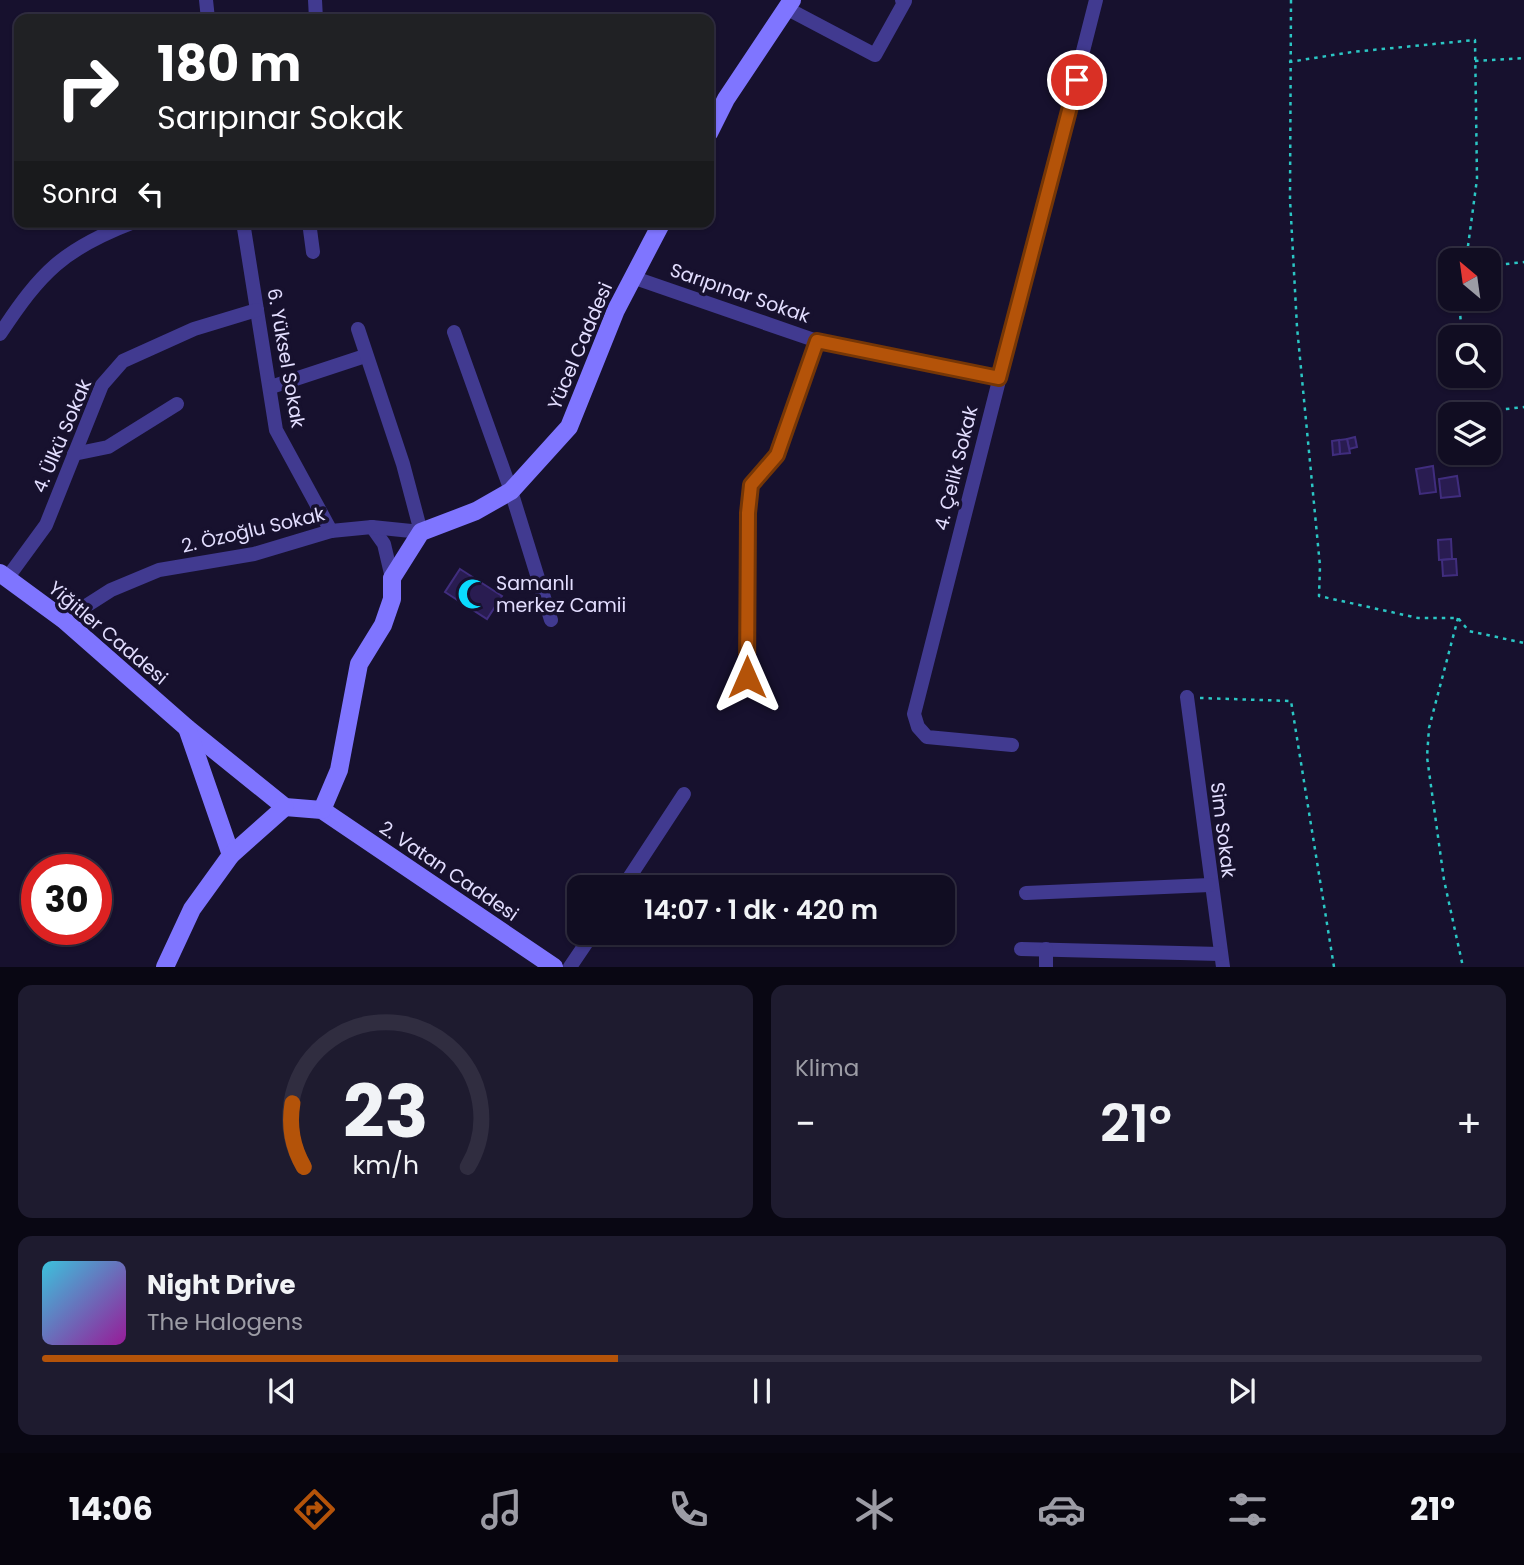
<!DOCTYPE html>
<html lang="tr">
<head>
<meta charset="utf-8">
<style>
	:root { --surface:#110d22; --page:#1e1b2f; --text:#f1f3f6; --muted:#9c9ca5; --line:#302d40; --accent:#b45309 }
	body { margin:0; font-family:Poppins,sans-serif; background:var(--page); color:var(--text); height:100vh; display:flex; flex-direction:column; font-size:26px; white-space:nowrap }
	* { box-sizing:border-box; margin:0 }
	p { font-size:23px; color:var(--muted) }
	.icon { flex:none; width:38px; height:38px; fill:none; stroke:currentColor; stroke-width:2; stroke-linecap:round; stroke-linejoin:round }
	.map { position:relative; height:967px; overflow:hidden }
	.panel { display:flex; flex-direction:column; gap:18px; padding:18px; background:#090713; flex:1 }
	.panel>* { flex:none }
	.top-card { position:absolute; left:14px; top:14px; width:700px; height:214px; border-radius:14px; box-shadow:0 2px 5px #0004,0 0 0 2px var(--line); background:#202124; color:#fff; overflow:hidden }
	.needle { width:46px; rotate:331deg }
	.buttons { position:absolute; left:1438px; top:248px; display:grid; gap:14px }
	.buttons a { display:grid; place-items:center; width:63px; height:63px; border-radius:14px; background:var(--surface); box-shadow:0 2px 5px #0004,0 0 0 2px var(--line); font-size:35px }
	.speed { position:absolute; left:21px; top:854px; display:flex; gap:14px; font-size:35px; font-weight:700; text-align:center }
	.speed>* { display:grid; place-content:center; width:91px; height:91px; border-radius:50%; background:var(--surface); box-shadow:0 2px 5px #0004,0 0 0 2px var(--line); line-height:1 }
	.speed .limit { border:10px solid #d22; background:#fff; color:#111 }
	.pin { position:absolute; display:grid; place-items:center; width:60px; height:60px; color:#fff; margin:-30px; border:4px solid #fff; border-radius:50%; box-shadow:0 2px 7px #0007 }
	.me { position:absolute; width:77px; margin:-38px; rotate:0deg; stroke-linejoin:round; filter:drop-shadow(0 0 5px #0008) }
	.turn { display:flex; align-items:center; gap:24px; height:147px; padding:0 28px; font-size:32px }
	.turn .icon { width:91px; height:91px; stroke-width:2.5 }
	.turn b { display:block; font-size:49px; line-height:60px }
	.then { display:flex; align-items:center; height:66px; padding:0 28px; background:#0003; gap:14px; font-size:26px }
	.big { font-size:52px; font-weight:600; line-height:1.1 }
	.panel .widget { flex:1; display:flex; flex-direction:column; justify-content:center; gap:10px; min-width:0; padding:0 24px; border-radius:14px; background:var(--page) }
	.panel .dial { align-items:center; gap:0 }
	.dial svg { height:182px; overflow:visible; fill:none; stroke:var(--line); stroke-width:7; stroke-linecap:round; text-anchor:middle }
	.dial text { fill:var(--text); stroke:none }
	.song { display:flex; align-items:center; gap:21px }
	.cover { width:84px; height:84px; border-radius:10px; background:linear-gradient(135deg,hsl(190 70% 55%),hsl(300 70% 35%)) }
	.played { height:7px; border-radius:4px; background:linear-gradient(90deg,var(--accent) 40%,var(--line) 40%) }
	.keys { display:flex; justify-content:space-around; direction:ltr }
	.heat { display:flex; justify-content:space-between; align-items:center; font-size:38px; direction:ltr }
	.panel .tiles { flex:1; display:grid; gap:18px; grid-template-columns:1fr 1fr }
	.widget:last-child { grid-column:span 2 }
	.trip { position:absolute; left:567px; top:875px; width:388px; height:70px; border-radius:14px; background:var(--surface); box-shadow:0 2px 5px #0004,0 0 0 2px var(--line); font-weight:600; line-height:70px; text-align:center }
	.tab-bar { display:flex; height:112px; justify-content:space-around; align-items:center; background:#07050e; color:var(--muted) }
	.tab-bar .icon { width:49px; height:49px }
	.tab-bar .selected { color:var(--accent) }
	.tab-bar b { font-size:32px; color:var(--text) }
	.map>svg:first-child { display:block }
</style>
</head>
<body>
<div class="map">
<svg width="1524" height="967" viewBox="0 0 1524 967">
	<rect width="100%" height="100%" fill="#17112e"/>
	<g fill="#291c51" stroke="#402d7e" stroke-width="2">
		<path d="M 1355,437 L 1357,447 L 1349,449 L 1347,439 Z"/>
		<path d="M 1347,439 L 1350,453 L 1340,454 L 1339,440 Z"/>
		<path d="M 1339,440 L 1340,454 L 1333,455 L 1332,441 Z"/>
		<path d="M 1433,466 L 1436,492 L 1420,494 L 1416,469 Z"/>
		<path d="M 1457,476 L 1460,496 L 1441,498 L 1439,479 Z"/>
		<path d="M 1451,539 L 1452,559 L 1439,560 L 1438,540 Z"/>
		<path d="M 1452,559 L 1456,559 L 1457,575 L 1443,576 L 1442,560 Z"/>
		<path d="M 460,569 L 502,596 L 487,619 L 445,592 Z"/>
	</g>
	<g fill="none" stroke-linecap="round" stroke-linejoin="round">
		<g stroke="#2bc6c4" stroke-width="2.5" stroke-dasharray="3.5 5" stroke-linecap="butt">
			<path d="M 1291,0 L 1290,199 L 1297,327 L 1320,566 L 1319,596 L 1418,618 L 1458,618 L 1469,631 L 1524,643"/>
			<path d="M 1475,61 L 1524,58"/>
			<path d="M 1289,62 L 1352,52 L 1475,40 L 1477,179 L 1466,261"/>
			<path d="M 1489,266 L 1524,262"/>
			<path d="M 1459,299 L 1462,338"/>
			<path d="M 1465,376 L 1466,389"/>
			<path d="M 1489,411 L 1524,407"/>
			<path d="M 1458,618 L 1429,728 L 1427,757 L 1444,880 L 1463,967"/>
			<path d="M 1200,698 L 1291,701 L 1334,967"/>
		</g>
		<g stroke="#413a90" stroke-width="14">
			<path d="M 206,0 L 208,19"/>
			<path d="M 315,0 L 316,19"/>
			<path d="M 786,8 L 875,55 L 905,1 L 902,0"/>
			<path d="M 243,222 L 276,430 L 331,531"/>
			<path d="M 309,222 L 313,252"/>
			<path d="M 632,277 L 817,341 L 999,378"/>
			<path d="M 454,332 L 511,491 L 551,620"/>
			<path d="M 0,334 C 41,272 63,249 134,222"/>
			<path d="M 271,387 L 365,356"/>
			<path d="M 74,454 L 108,447 L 177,404"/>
			<path d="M 372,527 L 384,544 L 392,578"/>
			<path d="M 8,577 L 46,525 L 102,385 L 123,361 L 194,329 L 257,310"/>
			<path d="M 64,620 L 111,590 L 159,570 L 254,554 L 331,531 L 372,527 L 421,532 L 403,464 L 358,329"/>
			<path d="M 747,677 L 748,513 L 751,485 L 777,455 L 817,341"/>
			<path d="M 1187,697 L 1223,967"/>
			<path d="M 1012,745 L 927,737 L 918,727 L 914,714 L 1096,0"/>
			<path d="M 623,887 L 684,794"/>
			<path d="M 1026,893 L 1210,885"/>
			<path d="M 1021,949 L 1220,954"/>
			<path d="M 1046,949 L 1046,967"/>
			<path d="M 570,967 L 593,933"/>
		</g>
		<g stroke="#7f75ff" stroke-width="18">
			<path d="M 709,133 L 726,99 L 792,0"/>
			<path d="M 0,573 L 64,620 L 187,728 L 285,807 L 322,810 L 554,967"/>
			<path d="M 187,728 L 231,855"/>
			<path d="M 322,810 L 339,770 L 359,664 L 383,625 L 392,599 L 392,578 L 421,532 L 476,511 L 511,491 L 569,427 L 616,310 L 662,222"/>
			<path d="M 165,967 L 192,909 L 231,855 L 285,807"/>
		</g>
	</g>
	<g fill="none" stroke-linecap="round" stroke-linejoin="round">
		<g stroke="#753606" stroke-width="18">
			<path id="route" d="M 747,677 L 748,513 L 751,485 L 777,455 L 817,341 L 999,378 L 1077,80"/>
		</g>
		<use href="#route" stroke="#b45309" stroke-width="12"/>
	</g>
	<defs>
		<g id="mosque-bare" transform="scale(2.415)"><path d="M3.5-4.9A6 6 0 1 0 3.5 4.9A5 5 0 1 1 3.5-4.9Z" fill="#0adbff" stroke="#17112e" stroke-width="2.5" paint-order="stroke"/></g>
	</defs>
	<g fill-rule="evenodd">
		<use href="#mosque-bare" x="473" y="594"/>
	</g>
	<g text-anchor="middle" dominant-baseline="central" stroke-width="7" stroke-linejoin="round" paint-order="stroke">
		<g font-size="19" fill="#e3deff" stroke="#17112e">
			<text transform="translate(740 293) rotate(19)">Sarıpınar Sokak</text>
			<text transform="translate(580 346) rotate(-67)">Yücel Caddesi</text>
			<text transform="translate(286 358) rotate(80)">6. Yüksel Sokak</text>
			<text transform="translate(62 436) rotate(-67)">4. Ülkü Sokak</text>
			<text transform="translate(956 468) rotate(-76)">4. Çelik Sokak</text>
			<text transform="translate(253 530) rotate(-13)">2. Özoğlu Sokak</text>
			<text transform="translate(108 633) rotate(40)">Yiğitler Caddesi</text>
			<text transform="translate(1223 830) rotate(83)">Sim Sokak</text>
			<text transform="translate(449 871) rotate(34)">2. Vatan Caddesi</text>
		</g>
		<g font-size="19" fill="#e3deff" stroke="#17112e" text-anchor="start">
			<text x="496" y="583">Samanlı<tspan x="496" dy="22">merkez Camii</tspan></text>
		</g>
	</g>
</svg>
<div class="buttons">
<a><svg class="needle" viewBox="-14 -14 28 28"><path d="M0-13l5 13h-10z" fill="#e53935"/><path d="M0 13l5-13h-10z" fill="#9c9ca5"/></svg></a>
<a><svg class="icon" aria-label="search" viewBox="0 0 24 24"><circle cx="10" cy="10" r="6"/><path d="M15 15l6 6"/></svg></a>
<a><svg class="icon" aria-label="layers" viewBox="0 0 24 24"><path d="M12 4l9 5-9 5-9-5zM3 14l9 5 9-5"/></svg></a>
</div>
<div class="speed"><div class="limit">30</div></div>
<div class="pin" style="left:1077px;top:80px;background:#d93025"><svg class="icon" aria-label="arrive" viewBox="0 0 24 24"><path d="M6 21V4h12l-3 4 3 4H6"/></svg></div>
<svg class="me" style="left:747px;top:677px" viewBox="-20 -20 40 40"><path d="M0-17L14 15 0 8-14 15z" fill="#b45309" stroke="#fff" stroke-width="4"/></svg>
<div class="trip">14:07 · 1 dk · 420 m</div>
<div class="top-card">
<div class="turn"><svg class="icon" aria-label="right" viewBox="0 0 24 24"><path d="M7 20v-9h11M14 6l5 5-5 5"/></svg><div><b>180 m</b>Sarıpınar Sokak</div></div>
<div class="then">Sonra<svg class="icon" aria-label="left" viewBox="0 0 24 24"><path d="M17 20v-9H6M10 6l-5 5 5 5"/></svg></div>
</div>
</div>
<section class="panel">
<div class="tiles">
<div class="widget dial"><svg viewBox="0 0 100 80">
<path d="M14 69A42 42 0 1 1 86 69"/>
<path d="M14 69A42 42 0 0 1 9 41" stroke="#b45309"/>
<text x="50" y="56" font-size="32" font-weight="700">23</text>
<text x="50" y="72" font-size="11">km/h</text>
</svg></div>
<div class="widget"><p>Klima</p>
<div class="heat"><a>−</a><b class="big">21°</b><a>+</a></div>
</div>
<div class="widget">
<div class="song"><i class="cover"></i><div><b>Night Drive</b><p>The Halogens</p></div></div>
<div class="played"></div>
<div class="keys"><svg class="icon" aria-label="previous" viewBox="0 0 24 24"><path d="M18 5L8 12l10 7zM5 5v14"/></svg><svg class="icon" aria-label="pause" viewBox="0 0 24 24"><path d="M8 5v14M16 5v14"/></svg><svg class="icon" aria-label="next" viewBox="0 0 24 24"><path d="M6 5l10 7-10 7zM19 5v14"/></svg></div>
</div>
</div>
</section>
<nav class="tab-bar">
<b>14:06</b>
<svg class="icon selected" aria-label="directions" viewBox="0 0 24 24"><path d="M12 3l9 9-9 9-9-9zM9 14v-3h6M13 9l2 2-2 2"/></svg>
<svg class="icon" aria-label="music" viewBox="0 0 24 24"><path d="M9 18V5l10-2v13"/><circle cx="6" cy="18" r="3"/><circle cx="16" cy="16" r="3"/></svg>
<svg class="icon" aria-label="phone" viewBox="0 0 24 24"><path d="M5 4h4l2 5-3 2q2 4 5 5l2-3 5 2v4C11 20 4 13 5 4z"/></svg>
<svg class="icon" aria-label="climate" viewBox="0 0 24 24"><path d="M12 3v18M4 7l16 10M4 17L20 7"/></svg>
<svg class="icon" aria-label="car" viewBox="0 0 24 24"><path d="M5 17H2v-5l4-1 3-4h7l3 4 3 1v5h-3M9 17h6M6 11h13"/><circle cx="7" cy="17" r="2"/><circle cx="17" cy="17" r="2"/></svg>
<svg class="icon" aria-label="filters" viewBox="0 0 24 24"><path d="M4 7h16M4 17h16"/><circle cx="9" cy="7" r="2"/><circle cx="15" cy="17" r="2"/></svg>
<b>21°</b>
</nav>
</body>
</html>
